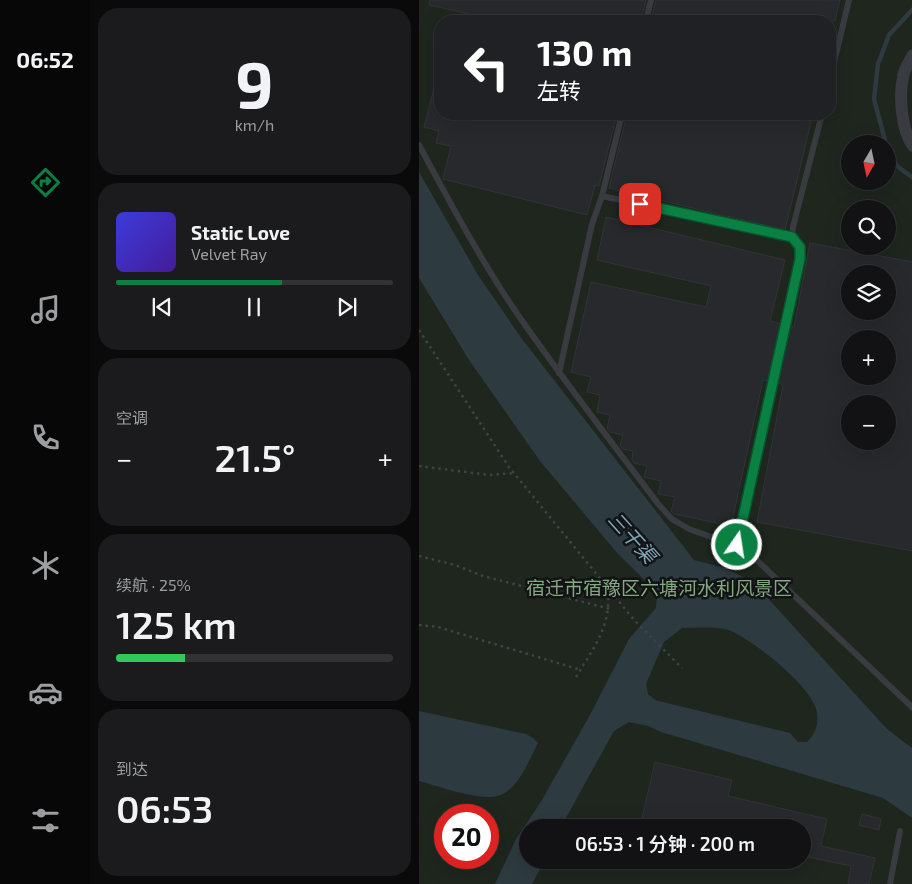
<!DOCTYPE html>
<html lang="zh">
<head>
<meta charset="utf-8">
<style>
	:root { --surface:#121214; --page:#1b1b1d; --text:#f1f3f6; --muted:#9c9ea0; --line:#313234; --accent:#0b8043 }
	body { margin:0; font-family:"Exo 2","Noto Sans SC",sans-serif; background:var(--page); color:var(--text); height:100vh; display:flex; flex-direction:column; font-size:19px; white-space:nowrap }
	* { box-sizing:border-box; margin:0 }
	p { font-size:16px; color:var(--muted) }
	.icon { flex:none; width:28px; height:28px; fill:none; stroke:currentColor; stroke-width:2; stroke-linecap:round; stroke-linejoin:round }
	.map { position:relative; flex:1; overflow:hidden }
	.details { display:flex; flex-direction:column; gap:8px; padding:8px; background:#0a0a0b; width:329px }
	.details>* { flex:none }
	.banner { position:absolute; left:15px; top:15px; width:402px; height:105px; border-radius:20px; box-shadow:0 5px 20px #0002,0 0 0 1px var(--line); background:#202124; color:#fff; overflow:hidden }
	.needle { width:32px; rotate:189deg }
	.controls { position:absolute; left:422px; top:135px; display:grid; gap:10px }
	.controls a { display:grid; place-items:center; width:55px; height:55px; border-radius:50%; background:var(--surface); box-shadow:0 5px 20px #0002,0 0 0 1px var(--line); font-size:25px }
	.speed { position:absolute; left:15px; top:804px; display:flex; gap:10px; font-size:25px; font-weight:700; text-align:center }
	.speed>* { display:grid; place-content:center; width:65px; height:65px; border-radius:50%; background:var(--surface); box-shadow:0 5px 20px #0002,0 0 0 1px var(--line); line-height:1 }
	.speed .limit { border:8px solid #d22; background:#fff; color:#111 }
	.pin { position:absolute; display:grid; place-items:center; width:42px; height:42px; color:#fff; margin:-21px; border-radius:10px; box-shadow:0 2px 8px #0006 }
	.me { position:absolute; width:55px; margin:-28px; rotate:13deg; stroke-linejoin:round; filter:drop-shadow(0 0 4px #0008) }
	.turn { display:flex; align-items:center; gap:18px; height:105px; padding:0 20px; font-size:22px }
	.turn .icon { width:65px; height:65px; stroke-width:2.5 }
	.turn b { display:block; font-size:35px; line-height:42px }
	.big { font-size:38px; font-weight:600; line-height:1.1 }
	.details .card { flex:1; display:flex; flex-direction:column; justify-content:center; gap:8px; min-width:0; padding:0 18px; border-radius:20px; background:var(--page) }
	.details .dial { align-items:center; gap:0 }
	.dial b { font-size:65px; line-height:1 }
	.song { display:flex; align-items:center; gap:15px }
	.cover { width:60px; height:60px; border-radius:8px; background:linear-gradient(135deg,hsl(240 70% 55%),hsl(260 70% 35%)) }
	.played { height:5px; border-radius:2px; background:linear-gradient(90deg,var(--accent) 60%,var(--line) 60%) }
	.keys { display:flex; justify-content:space-around; direction:ltr }
	.heat { display:flex; justify-content:space-between; align-items:center; font-size:28px; direction:ltr }
	.charge { height:8px; border-radius:4px; background:linear-gradient(90deg,#34c759 25%,var(--line) 0) }
	.trip { position:absolute; left:100px; top:819px; width:292px; height:50px; border-radius:25px; background:var(--surface); box-shadow:0 5px 20px #0002,0 0 0 1px var(--line); font-weight:600; line-height:50px; text-align:center }
	main { display:flex; flex:1; min-height:0 }
	.dock { display:flex; flex-direction:column; width:90px; justify-content:space-around; align-items:center; background:#070708; color:var(--muted) }
	.dock .icon { width:35px; height:35px }
	.dock .selected { color:var(--accent) }
	.dock b { font-size:22px; color:var(--text) }
	.map>svg:first-child { display:block }
</style>
</head>
<body>
<main>
<nav class="dock">
<b>06:52</b>
<svg class="icon selected" aria-label="directions" viewBox="0 0 24 24"><path d="M12 3l9 9-9 9-9-9zM9 14v-3h6M13 9l2 2-2 2"/></svg>
<svg class="icon" aria-label="music" viewBox="0 0 24 24"><path d="M9 18V5l10-2v13"/><circle cx="6" cy="18" r="3"/><circle cx="16" cy="16" r="3"/></svg>
<svg class="icon" aria-label="phone" viewBox="0 0 24 24"><path d="M5 4h4l2 5-3 2q2 4 5 5l2-3 5 2v4C11 20 4 13 5 4z"/></svg>
<svg class="icon" aria-label="climate" viewBox="0 0 24 24"><path d="M12 3v18M4 7l16 10M4 17L20 7"/></svg>
<svg class="icon" aria-label="car" viewBox="0 0 24 24"><path d="M5 17H2v-5l4-1 3-4h7l3 4 3 1v5h-3M9 17h6M6 11h13"/><circle cx="7" cy="17" r="2"/><circle cx="17" cy="17" r="2"/></svg>
<svg class="icon" aria-label="filters" viewBox="0 0 24 24"><path d="M4 7h16M4 17h16"/><circle cx="9" cy="7" r="2"/><circle cx="15" cy="17" r="2"/></svg>
</nav>
<section class="details">
<div class="card dial"><b>9</b><p>km/h</p></div>
<div class="card">
<div class="song"><i class="cover"></i><div><b>Static Love</b><p>Velvet Ray</p></div></div>
<div class="played"></div>
<div class="keys"><svg class="icon" aria-label="previous" viewBox="0 0 24 24"><path d="M18 5L8 12l10 7zM5 5v14"/></svg><svg class="icon" aria-label="pause" viewBox="0 0 24 24"><path d="M8 5v14M16 5v14"/></svg><svg class="icon" aria-label="next" viewBox="0 0 24 24"><path d="M6 5l10 7-10 7zM19 5v14"/></svg></div>
</div>
<div class="card"><p>空调</p>
<div class="heat"><a>−</a><b class="big">21.5°</b><a>+</a></div>
</div>
<div class="card"><p>续航 · 25%</p><b class="big">125 km</b><div class="charge"></div></div>
<div class="card"><p>到达</p><b class="big">06:53</b></div>
</section>
<div class="map">
<svg width="494" height="884" viewBox="0 0 494 884">
	<rect width="100%" height="100%" fill="#18181b"/>
	<path fill="#1e261e" fill-rule="evenodd" d="M 0,0 L 493,0 L 493,884 L 0,884 ZM 21,21 L 411,21 L 411,114 L 21,114 ZM 431,144 L 469,144 L 469,181 L 431,181 ZM 431,209 L 469,209 L 469,246 L 431,246 ZM 431,274 L 469,274 L 469,311 L 431,311 ZM 431,339 L 469,339 L 469,376 L 431,376 ZM 431,404 L 469,404 L 469,441 L 431,441 ZM 26,815 L 69,815 L 69,858 L 26,858 ZM 109,828 L 384,828 L 384,860 L 109,860 Z"/>
	<g fill="#2d3a40" fill-rule="evenodd">
		<path d="M 0,172 L 59,275 L 103,339 L 275,560 L 306,568 L 334,582 L 468,729 L 493,748 L 493,818 L 464,798 L 242,732 L 229,726 L 210,722 L 195,731 L 142,827 L 109,828 L 109,860 L 126,860 L 113,884 L 76,884 L 97,839 L 123,800 L 172,713 L 210,639 L 237,608 L 238,592 L 199,554 L 121,461 L 50,360 L 0,278 ZM 263,628 C 277,628 299,626 312,631 C 336,642 384,680 395,704 C 402,718 398,732 388,742 L 379,742 L 371,733 L 236,700 L 229,694 L 227,684 L 245,642 Z"/>
		<path d="M 0,711 L 107,734 L 114,738 L 119,743 C 110,760 101,785 84,794 C 66,804 20,786 0,781 Z"/>
	</g>
	<g fill="none" stroke-linecap="round" stroke-linejoin="round">
		<g stroke="#2d3a40" stroke-width="4.5">
			<path d="M 467,144 L 455,99 L 459,64 L 470,35 L 494,9"/>
			<path d="M 469,149 L 478,166 L 494,178"/>
		</g>
	</g>
	<g fill="#28292c" stroke="#323337" fill-rule="evenodd">
		<path d="M 11,0 L 227,0 L 222,21 L 81,21 L 10,5 Z"/>
		<path d="M 237,0 L 421,0 L 416,21 L 232,21 Z"/>
		<path d="M 17,81 L 21,82 L 21,114 L 198,114 L 180,186 L 176,185 L 168,215 L 24,179 L 32,146 L 17,143 L 20,131 L 5,127 Z"/>
		<path d="M 208,114 L 394,114 L 366,230 L 190,188 Z"/>
		<path d="M 187,217 L 366,260 L 351,321 L 362,324 L 349,381 L 344,380 L 312,526 L 255,514 L 252,511 L 256,497 L 239,494 L 242,481 L 225,477 L 228,466 L 215,463 L 213,460 L 214,451 L 204,449 L 201,446 L 204,435 L 191,432 L 188,428 L 191,415 L 178,412 L 181,395 L 168,392 L 172,377 L 152,372 L 172,282 L 287,307 L 292,286 L 178,260 Z"/>
		<path d="M 391,243 L 494,262 L 494,551 L 338,522 L 364,385 L 359,383 L 371,326 L 375,327 ZM 431,274 L 469,274 L 469,311 L 431,311 ZM 431,339 L 469,339 L 469,376 L 431,376 ZM 431,404 L 469,404 L 469,441 L 431,441 Z"/>
		<path d="M 236,762 L 313,780 L 309,796 L 408,819 L 402,846 L 456,858 L 450,884 L 429,884 L 432,866 L 384,856 L 384,828 L 225,828 L 227,819 L 223,818 Z"/>
		<path d="M 443,814 L 462,819 L 460,830 L 440,825 Z"/>
	</g>
	<g fill="none" stroke-linecap="round" stroke-linejoin="round">
		<g stroke="#3f4247" stroke-width="2.5" stroke-dasharray="2.5 4" stroke-linecap="butt">
			<path d="M 0,330 L 90,467 L 215,620 L 263,668"/>
			<path d="M 0,466 L 70,475 L 95,473"/>
			<path d="M 0,556 L 36,565 L 64,576 L 191,609"/>
			<path d="M 0,625 L 19,627 L 162,670"/>
			<path d="M 157,677 C 176,645 192,627 189,589"/>
		</g>
		<g stroke="#393b40" stroke-width="6">
			<path d="M 227,21 L 232,0"/>
			<path d="M 411,79 L 430,0"/>
			<path d="M 0,145 C 30,201 60,257 95,309 C 141,376 191,440 240,505 L 253,519 L 270,529 L 326,549 L 494,708"/>
			<path d="M 183,196 L 373,237"/>
			<path d="M 140,373 L 173,224 L 183,196 L 203,114"/>
			<path d="M 318,545 L 381,259 L 381,247 L 373,237 L 374,227 L 403,114"/>
			<path d="M 471,884 L 481,831"/>
		</g>
		<path stroke="#393b40" stroke-width="12" d="M 494,55 C 490,62 485,69 484,77 C 480,95 482,130 494,146"/>
	</g>
	<g fill="none" stroke-linecap="round" stroke-linejoin="round">
		<g stroke="#07532c" stroke-width="12">
			<path id="route" d="M 221,204 L 373,237 L 381,247 L 381,259 L 318,545"/>
		</g>
		<use href="#route" stroke="#0b8043" stroke-width="9"/>
	</g>
	<g text-anchor="middle" dominant-baseline="central" stroke-width="5" stroke-linejoin="round" paint-order="stroke">
		<g font-size="19" fill="#82a87f" stroke="#131316">
			<text x="240" y="587">宿迁市宿豫区六塘河水利风景区</text>
		</g>
		<g font-size="20" font-style="italic" fill="#7ea6b9" stroke="#131316">
			<text transform="translate(214 537) rotate(48)">三干渠</text>
		</g>
	</g>
</svg>
<div class="controls">
<a><svg class="needle" viewBox="-14 -14 28 28"><path d="M0-13l5 13h-10z" fill="#e53935"/><path d="M0 13l5-13h-10z" fill="#9c9ea0"/></svg></a>
<a><svg class="icon" aria-label="search" viewBox="0 0 24 24"><circle cx="10" cy="10" r="6"/><path d="M15 15l6 6"/></svg></a>
<a><svg class="icon" aria-label="layers" viewBox="0 0 24 24"><path d="M12 4l9 5-9 5-9-5zM3 14l9 5 9-5"/></svg></a>
<a>+</a>
<a>−</a>
</div>
<div class="speed"><div class="limit">20</div></div>
<div class="pin" style="left:221px;top:204px;background:#d93025"><svg class="icon" aria-label="arrive" viewBox="0 0 24 24"><path d="M6 21V4h12l-3 4 3 4H6"/></svg></div>
<svg class="me" style="left:318px;top:545px" viewBox="-20 -20 40 40"><circle r="17" fill="#0b8043" stroke="#fff" stroke-width="3"/><path d="M0-11L8 9 0 5-8 9z" fill="#fff"/></svg>
<div class="trip">06:53 · 1 分钟 · 200 m</div>
<div class="banner">
<div class="turn"><svg class="icon" aria-label="left" viewBox="0 0 24 24"><path d="M17 20v-9H6M10 6l-5 5 5 5"/></svg><div><b>130 m</b>左转</div></div>
</div>
</div>
</main>
</body>
</html>
